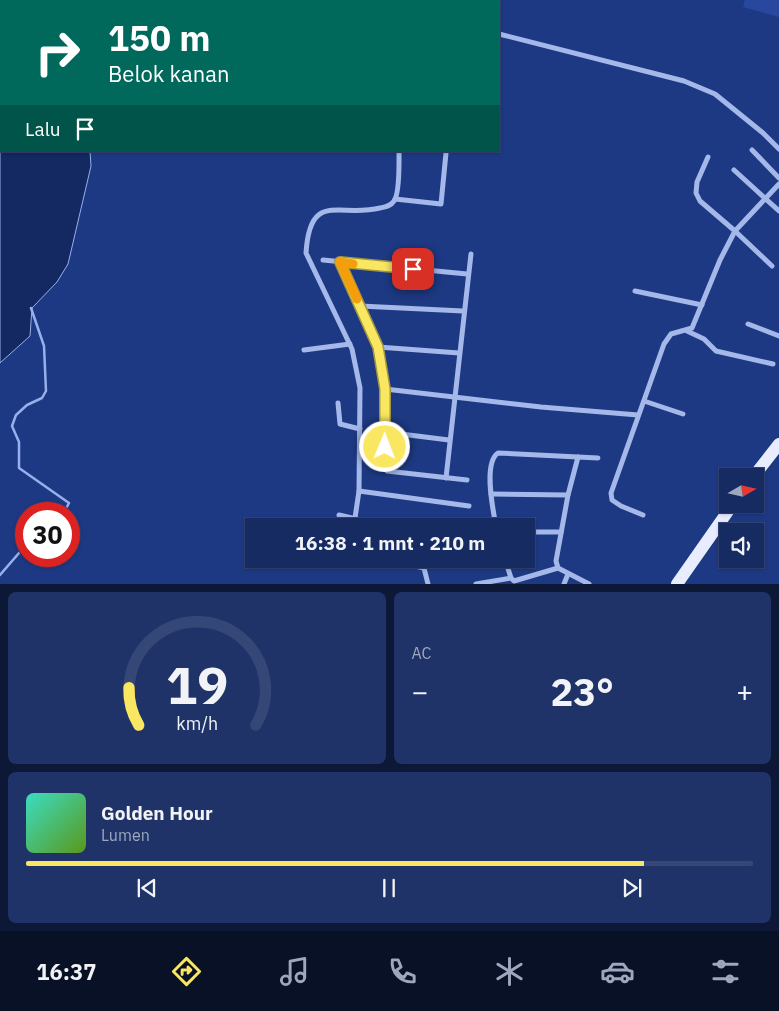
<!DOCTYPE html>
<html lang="id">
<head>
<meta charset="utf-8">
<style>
	:root { --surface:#162b62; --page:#1f3368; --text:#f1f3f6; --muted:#9ea7be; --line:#354777; --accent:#f9e762 }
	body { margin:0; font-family:"IBM Plex Sans",sans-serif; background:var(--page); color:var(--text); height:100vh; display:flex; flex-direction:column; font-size:19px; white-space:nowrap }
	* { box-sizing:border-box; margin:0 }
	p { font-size:16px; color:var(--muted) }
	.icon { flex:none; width:28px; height:28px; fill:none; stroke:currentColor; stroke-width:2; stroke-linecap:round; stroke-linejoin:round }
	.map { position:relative; height:584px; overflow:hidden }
	.side { display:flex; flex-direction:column; gap:8px; padding:8px; background:#0c1836; flex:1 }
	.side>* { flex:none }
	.banner { position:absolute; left:0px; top:0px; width:500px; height:152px; box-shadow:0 1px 4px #0004,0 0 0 1px var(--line); background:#00695c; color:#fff; overflow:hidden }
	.needle { width:32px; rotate:81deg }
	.buttons { position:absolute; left:719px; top:468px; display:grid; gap:10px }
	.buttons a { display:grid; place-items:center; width:45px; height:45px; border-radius:0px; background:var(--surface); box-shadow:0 1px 4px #0004,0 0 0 1px var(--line); font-size:25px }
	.speed { position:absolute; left:15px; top:502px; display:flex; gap:10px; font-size:25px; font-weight:700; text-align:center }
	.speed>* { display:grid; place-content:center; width:65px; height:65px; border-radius:50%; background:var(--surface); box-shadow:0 1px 4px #0004,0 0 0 1px var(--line); line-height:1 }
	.speed .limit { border:8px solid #d22; background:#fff; color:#111 }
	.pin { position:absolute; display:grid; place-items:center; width:42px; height:42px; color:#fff; margin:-21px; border-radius:10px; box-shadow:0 2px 8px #0006 }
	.me { position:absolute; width:55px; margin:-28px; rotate:1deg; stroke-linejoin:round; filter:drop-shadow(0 0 4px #0008) }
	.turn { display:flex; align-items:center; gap:18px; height:105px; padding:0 25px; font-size:22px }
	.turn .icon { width:65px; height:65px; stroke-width:2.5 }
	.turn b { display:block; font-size:35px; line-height:42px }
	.then { display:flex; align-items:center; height:48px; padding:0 25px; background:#0003; gap:10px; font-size:19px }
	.big { font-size:38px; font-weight:700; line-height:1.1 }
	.side .card { flex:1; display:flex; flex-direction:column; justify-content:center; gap:8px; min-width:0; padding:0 18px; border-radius:8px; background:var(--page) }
	.side .dial { align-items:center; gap:0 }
	.dial svg { height:130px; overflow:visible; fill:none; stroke:var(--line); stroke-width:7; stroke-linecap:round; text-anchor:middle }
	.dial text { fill:var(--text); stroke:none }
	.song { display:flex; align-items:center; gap:15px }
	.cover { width:60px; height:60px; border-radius:8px; background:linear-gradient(135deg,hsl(170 70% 55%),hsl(90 70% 35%)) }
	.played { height:5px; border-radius:2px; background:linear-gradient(90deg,var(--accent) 85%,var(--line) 85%) }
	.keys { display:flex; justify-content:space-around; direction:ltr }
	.heat { display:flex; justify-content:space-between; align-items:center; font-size:28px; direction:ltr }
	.side .tiles { flex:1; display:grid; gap:8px; grid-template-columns:1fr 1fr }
	.card:last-child { grid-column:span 2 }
	.trip { position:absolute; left:245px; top:518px; width:290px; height:50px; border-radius:0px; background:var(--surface); box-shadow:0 1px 4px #0004,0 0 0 1px var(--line); font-weight:700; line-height:50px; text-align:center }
	.menu { display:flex; height:80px; justify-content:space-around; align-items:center; background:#091127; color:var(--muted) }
	.menu .icon { width:35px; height:35px }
	.menu .active { color:var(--accent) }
	.menu b { font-size:22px; color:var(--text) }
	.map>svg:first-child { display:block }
</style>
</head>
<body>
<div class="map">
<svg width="779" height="584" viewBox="0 0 779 584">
	<rect width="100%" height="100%" fill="#1d3983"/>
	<path fill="#27489c" d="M 745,0 L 779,0 L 779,17 L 743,7 Z"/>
	<path fill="#142862" stroke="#97b0ec" d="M 0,13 L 1,151 L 90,151 L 91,166 L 68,264 L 57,282 L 32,308 L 30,336 L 0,363 Z"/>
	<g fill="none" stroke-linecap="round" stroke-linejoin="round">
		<g stroke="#97b0ec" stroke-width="2.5">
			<path d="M 31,308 L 44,346 L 46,391 L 42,398 L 27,405 L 16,415 L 12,426 L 19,442 L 19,468 L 69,503 L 63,514"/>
			<path d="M 0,575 L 26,545"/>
		</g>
		<g stroke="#a4b8ea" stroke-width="5">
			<path d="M 395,1 L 403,1"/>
			<path d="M 499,34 L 684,81 L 715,94 L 763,133 L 779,149"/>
			<path d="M 752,150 L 779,178"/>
			<path d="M 708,157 L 697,182 L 696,193 L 700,201 L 735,231 L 772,266"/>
			<path d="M 734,170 L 779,211"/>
			<path d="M 395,199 L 441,204 L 446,153"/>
			<path d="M 323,260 L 467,274"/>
			<path d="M 340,262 L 378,347 L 385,389 L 385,469 L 387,471 L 467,480"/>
			<path d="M 635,291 L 702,305"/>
			<path d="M 360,306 L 463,311"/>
			<path d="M 748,324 L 779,336"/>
			<path d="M 687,331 L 704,339 L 716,351 L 773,364"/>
			<path d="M 378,347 L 459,353"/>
			<path d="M 304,350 L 350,344"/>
			<path d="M 385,389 L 541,407 L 638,415"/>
			<path d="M 644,401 L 683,414"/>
			<path d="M 338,403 L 340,424 L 360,429"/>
			<path d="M 385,432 L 449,440"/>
			<path d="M 578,457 L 568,495 L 556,561 L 558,568 L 589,584"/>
			<path d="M 446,478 L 471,254"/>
			<path d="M 359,491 L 469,506"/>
			<path d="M 491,494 L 568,495"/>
			<path d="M 339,515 L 387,526"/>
			<path d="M 643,515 L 621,506 L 612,500 L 611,493 L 664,344 L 671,334 L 692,328 L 720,260 L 735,231 L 779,184"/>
			<path d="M 355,518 L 359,491 L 360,388 L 352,349 L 306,253 C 310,190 339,218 380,208 C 385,207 391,206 394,201 C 400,193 399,162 399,151"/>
			<path d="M 496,526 C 493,510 483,463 498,453 L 598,458"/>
			<path d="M 526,532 L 561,532"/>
			<path d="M 383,559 L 424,568 L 428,584"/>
			<path d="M 505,559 L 511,578 L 514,581 L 558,568"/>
			<path d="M 476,584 L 511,578"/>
			<path d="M 564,584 L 568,574"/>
		</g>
		<g stroke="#e7ecfe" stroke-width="12">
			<path d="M 754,476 L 779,444"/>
			<path d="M 677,584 L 733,504"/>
		</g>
	</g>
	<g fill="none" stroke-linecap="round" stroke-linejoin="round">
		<g stroke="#a29640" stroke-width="12">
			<path id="route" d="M 385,447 L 385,389 L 378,347 L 340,262 L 413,269"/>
		</g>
		<use href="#route" stroke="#f9e762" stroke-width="9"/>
		<path stroke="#f59e0b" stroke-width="9" d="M 353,264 L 340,262 L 357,299"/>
	</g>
</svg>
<div class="buttons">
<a><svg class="needle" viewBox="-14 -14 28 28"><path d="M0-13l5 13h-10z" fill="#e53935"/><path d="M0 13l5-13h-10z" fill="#9ea7be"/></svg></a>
<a><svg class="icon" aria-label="sound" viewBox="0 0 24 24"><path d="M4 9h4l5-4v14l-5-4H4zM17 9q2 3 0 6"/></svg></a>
</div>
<div class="speed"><div class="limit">30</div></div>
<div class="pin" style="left:413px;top:269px;background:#d93025"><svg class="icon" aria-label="arrive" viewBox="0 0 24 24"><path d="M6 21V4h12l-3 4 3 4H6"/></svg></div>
<svg class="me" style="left:385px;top:447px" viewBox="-20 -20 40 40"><circle r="17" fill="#f9e762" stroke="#fff" stroke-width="3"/><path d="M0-11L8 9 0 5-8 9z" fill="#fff"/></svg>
<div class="trip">16:38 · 1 mnt · 210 m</div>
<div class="banner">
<div class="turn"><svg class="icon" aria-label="right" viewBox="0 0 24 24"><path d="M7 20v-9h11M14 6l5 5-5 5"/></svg><div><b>150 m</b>Belok kanan</div></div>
<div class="then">Lalu<svg class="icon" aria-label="arrive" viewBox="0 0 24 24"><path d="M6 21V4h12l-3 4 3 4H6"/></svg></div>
</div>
</div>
<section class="side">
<div class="tiles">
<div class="card dial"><svg viewBox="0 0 100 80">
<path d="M14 69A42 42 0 1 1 86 69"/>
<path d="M14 69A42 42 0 0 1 8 46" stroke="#f9e762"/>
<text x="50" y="56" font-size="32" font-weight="700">19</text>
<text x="50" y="72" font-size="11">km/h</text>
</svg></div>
<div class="card"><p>AC</p>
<div class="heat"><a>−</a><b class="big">23°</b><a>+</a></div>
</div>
<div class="card">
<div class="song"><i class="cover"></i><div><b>Golden Hour</b><p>Lumen</p></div></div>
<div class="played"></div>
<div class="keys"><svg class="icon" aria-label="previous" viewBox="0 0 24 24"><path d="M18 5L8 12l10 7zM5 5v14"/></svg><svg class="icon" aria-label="pause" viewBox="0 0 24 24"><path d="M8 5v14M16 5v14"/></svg><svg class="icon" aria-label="next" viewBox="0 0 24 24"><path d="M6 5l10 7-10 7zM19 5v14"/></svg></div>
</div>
</div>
</section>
<nav class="menu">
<b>16:37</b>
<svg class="icon active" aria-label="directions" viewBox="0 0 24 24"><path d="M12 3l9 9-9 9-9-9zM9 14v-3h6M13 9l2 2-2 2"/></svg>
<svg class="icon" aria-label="music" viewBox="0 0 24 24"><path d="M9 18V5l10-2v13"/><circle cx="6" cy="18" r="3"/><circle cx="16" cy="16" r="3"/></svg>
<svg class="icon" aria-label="phone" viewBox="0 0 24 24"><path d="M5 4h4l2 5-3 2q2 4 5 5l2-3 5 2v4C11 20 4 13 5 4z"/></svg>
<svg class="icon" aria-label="climate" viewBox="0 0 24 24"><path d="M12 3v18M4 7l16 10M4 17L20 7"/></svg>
<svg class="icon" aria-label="car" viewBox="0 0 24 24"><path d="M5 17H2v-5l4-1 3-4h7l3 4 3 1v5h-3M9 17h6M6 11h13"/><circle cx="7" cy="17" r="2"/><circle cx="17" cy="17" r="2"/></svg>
<svg class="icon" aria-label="filters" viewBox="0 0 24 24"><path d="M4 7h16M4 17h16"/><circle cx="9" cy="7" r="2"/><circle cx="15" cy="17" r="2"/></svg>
</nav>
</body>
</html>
